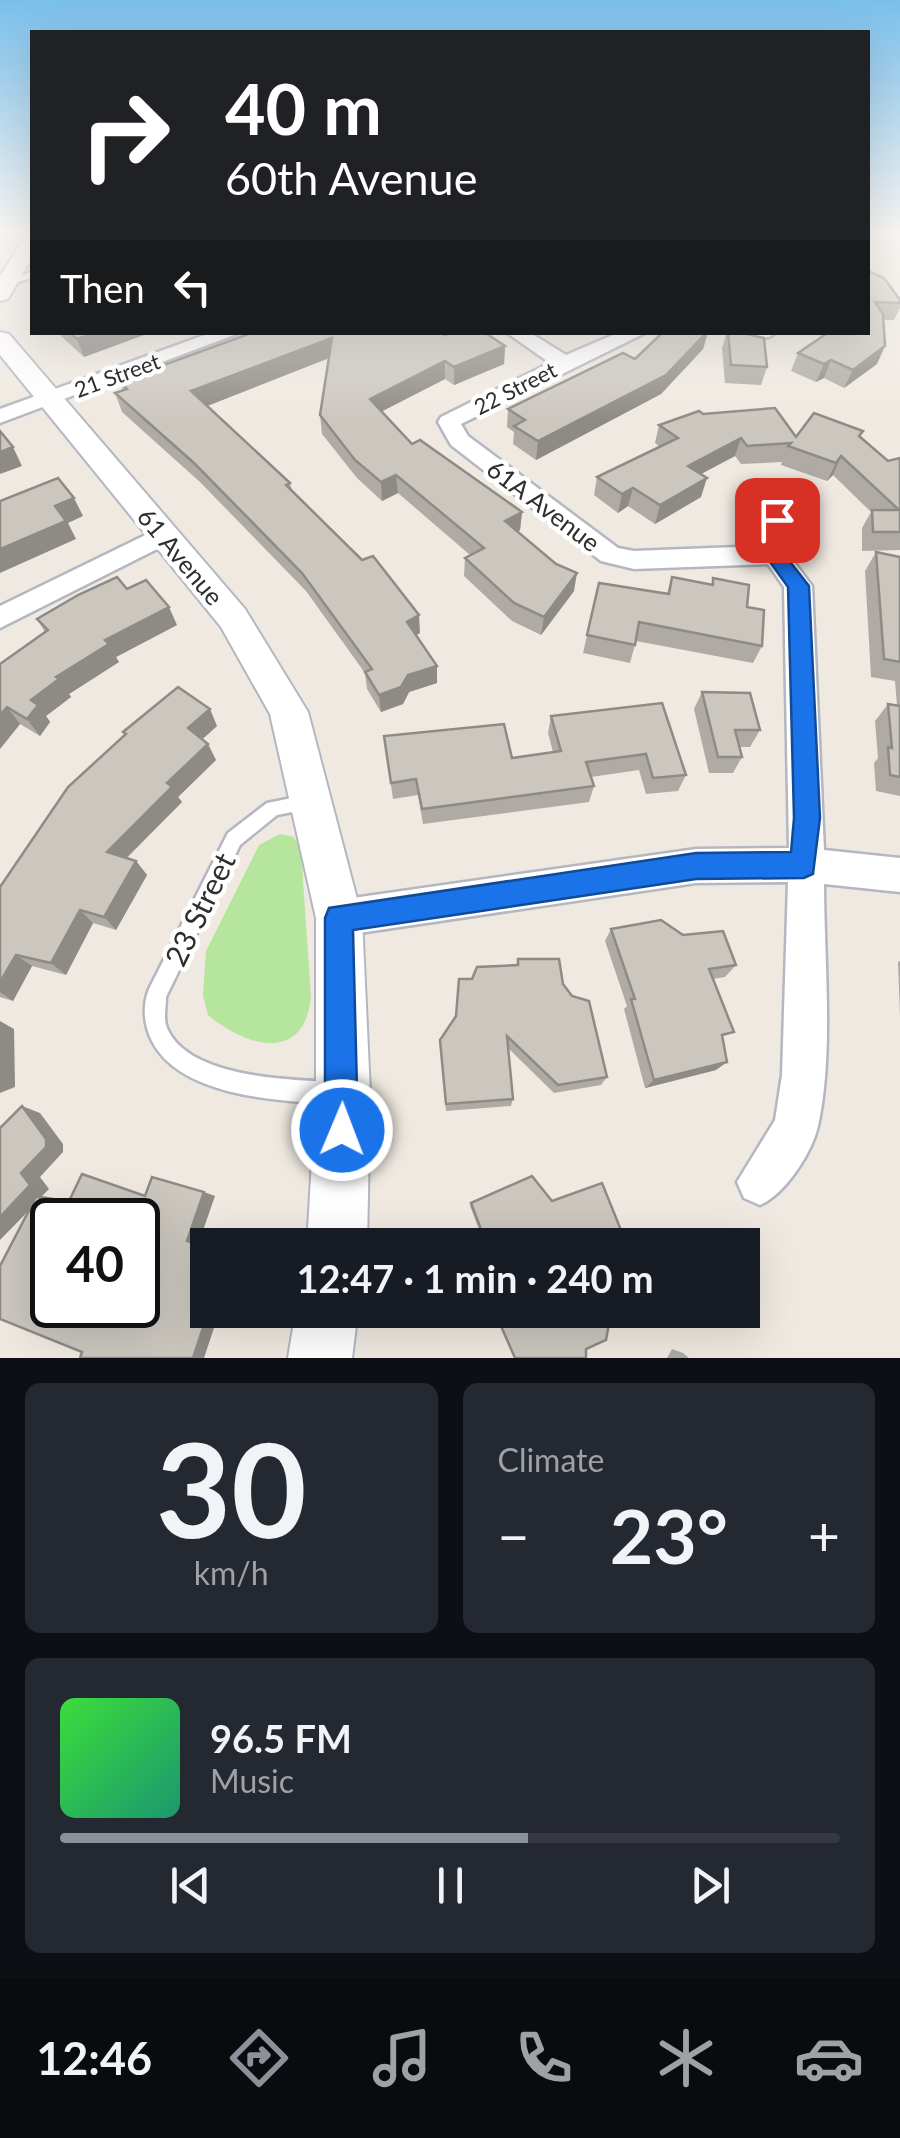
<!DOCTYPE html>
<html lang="en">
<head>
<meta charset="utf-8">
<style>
	:root { --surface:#171b24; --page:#242831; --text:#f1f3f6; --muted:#9ea1a6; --line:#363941; --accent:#8c9099 }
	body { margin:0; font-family:Lato,sans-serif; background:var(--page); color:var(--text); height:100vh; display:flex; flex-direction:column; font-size:38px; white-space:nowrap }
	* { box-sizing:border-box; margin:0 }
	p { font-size:32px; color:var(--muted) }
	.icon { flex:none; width:55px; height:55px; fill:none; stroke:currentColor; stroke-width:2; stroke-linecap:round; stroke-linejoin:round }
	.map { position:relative; height:1358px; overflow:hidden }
	.drawer { display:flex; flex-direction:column; gap:25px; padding:25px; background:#0d0f14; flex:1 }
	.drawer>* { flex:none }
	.banner { position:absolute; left:30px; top:30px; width:840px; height:305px; border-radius:0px; box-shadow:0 10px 40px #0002; background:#202124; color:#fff; overflow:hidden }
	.speed { position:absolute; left:30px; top:1198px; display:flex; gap:20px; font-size:50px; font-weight:700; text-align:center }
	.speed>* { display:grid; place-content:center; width:130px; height:130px; border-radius:50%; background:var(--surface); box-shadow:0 10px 40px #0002; line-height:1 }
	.speed .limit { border:5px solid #111; border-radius:15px; background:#fff; color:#111 }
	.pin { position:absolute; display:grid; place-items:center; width:85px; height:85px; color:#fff; margin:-42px; border-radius:20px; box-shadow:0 5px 15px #0006 }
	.me { position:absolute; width:110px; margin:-55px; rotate:1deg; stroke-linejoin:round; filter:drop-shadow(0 0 8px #0008) }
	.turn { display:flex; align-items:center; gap:35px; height:210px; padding:0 30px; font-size:45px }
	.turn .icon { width:130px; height:130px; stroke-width:2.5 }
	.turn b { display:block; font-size:70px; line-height:85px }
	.then { display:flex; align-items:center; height:95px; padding:0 30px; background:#0003; gap:20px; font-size:38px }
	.big { font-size:75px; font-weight:700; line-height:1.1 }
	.drawer .card { flex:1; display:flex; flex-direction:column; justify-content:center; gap:15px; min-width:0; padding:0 35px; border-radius:15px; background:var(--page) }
	.drawer .dial { align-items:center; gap:0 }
	.dial b { font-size:130px; line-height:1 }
	.song { display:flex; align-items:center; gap:30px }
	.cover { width:120px; height:120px; border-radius:15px; background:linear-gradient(135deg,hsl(120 70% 55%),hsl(160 70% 35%)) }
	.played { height:10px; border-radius:5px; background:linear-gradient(90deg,var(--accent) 60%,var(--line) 60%) }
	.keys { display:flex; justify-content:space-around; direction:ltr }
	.heat { display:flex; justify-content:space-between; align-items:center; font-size:55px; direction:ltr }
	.drawer .tiles { flex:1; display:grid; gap:25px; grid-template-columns:1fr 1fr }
	.card:last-child { grid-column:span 2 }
	.trip { position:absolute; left:190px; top:1228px; width:570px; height:100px; border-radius:0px; background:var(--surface); box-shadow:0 10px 40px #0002; font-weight:700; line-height:100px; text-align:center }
	.tab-bar { display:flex; height:160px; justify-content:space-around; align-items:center; background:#090b0e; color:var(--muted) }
	.tab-bar .icon { width:70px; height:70px }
	.tab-bar .on { color:var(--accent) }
	.tab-bar b { font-size:45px; color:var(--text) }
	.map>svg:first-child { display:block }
</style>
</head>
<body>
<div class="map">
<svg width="900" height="1358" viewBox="0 0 900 1358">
	<rect width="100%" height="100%" fill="#efe9e1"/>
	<path fill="#b6e59e" d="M 280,834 L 294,837 L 301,851 L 311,997 C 304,1064 246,1047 208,1015 L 203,996 L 206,951 L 259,845 Z"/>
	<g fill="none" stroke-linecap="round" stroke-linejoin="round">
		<g stroke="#b4b7c1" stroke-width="5">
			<g id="service">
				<path d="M 32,272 L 32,278 L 7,285 L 3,282 Z"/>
				<path d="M 307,795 L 313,798 L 315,803 L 313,808 L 277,815 L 240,845 L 166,997 C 166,1008 163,1019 167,1028 C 188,1078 290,1080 335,1082 L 343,1085 L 346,1093 L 343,1101 L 335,1104 C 280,1101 180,1097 152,1041 C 144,1025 142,1006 149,989 L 228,833 L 267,803 Z"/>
			</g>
		</g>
		<g stroke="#b4b7c1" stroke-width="5">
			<g id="minor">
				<path d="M 213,332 L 242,332 L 0,423 L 0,409 Z"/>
				<path d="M 506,332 L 529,332 L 566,355 L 620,332 L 647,332 L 461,424 L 468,436 L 618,548 L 634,551 L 763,546 L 768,514 L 786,514 L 790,520 L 788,554 L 812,586 L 824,850 L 900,858 L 900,892 L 824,884 C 824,958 834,1055 818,1126 C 812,1153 785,1194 760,1205 L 744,1198 L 737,1182 L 775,1120 L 782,1075 L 788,882 L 696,883 L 339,936 L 326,931 L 320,918 L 326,905 L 339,900 L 696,849 L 789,848 L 784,587 L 768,564 L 634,569 L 601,561 L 451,445 L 438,422 L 441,417 L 550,363 Z"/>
				<path d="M 737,332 L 776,332 C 768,341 745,341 737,332 Z"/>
				<path d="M 164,526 L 173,529 L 177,535 L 173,541 L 0,628 L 0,606 Z"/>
			</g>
		</g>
		<g stroke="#b4b7c1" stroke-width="4">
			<g id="tertiary">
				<path d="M 32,235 L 32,258 L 8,299 L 0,301 L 0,276 L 25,237 Z"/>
				<path d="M 0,332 L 9,334 L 245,609 L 308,712 L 362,918 L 370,1093 L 367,1245 L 307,1245 L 316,1093 L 316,918 L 270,714 L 221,627 L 0,355 Z"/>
				<path d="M 296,1310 L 358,1310 L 352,1358 L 288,1358 Z"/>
			</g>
		</g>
		<use href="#service" fill="#fff" fill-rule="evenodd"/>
		<use href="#minor" fill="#fff" fill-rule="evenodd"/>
		<use href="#tertiary" fill="#fff" fill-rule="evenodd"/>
	</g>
	<g fill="#afaba4">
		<path d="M 868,271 L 900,300 L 900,308 L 894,320 L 884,320 L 877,364 L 844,388 L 824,378 L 816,382 L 791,371 L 798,353 L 827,334 L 827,332 L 868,332 Z"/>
		<path d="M 60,332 L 152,332 L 84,357 L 61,336 Z"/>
		<path d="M 708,332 L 703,349 L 661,394 L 536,460 L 513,444 L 514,432 L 507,427 L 508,409 Z"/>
		<path d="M 727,332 L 738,332 L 767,367 L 761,385 L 725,383 L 722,348 Z"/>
		<path d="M 445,335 L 505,346 L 504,364 L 454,385 L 445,379 L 382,411 L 412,444 L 522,512 L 520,530 L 518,532 L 574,591 L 541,635 L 512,621 L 464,576 L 465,558 L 470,555 L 398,493 L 382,501 L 357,478 L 322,434 L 320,415 L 329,358 L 207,406 L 290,483 L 292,490 L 420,633 L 416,635 L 437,666 L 437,683 L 409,692 L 403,704 L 381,712 L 367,689 L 365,673 L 306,591 L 200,482 L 122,412 L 115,393 L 123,391 L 120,381 Z"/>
		<path d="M 703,414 L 796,437 L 860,436 L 888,461 L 900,458 L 900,550 L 862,551 L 862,528 L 871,512 L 833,475 L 827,481 L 781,465 L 782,462 L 741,464 L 735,456 L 701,474 L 701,497 L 655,524 L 628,506 L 618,513 L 594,495 L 597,477 L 660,447 L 655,443 L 659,425 Z"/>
		<path d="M 876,552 L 900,557 L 900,796 L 876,791 L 874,763 L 878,758 L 875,721 L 888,704 L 897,706 L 895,681 L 871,677 L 865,571 Z"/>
		<path d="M 672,577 L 711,585 L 713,578 L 747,607 L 762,646 L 753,663 L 636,641 L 630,663 L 583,653 L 599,583 L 667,593 Z"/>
		<path d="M 127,589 L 177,625 L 116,657 L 119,662 L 69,694 L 71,697 L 46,716 L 50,722 L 40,736 L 20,724 L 0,749 L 0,664 L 45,632 L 37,619 Z"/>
		<path d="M 702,692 L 760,730 L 750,747 L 740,747 L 742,757 L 733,773 L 709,773 L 694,709 Z"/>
		<path d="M 662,703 L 686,775 L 678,791 L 646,794 L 639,770 L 591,777 L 594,786 L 589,802 L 423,824 L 418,795 L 393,799 L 384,736 L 512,758 L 553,752 L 548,733 L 551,716 Z"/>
		<path d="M 217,726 L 202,739 L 216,760 L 178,797 L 182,802 L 127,858 L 136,861 L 147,875 L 116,930 L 93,923 L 66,975 L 32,966 L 13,1001 L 0,997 L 0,887 L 125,735 L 123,732 Z"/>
		<path d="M 611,929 L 683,935 L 736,965 L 725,977 L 713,979 L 716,1070 L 645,1088 L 624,1009 L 627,1006 L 605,941 Z"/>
		<path d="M 518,959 L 563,984 L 607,1077 L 601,1085 L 554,1093 L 508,1048 L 513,1099 L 511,1106 L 446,1111 L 440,1040 L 456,1016 L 472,979 L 516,965 Z"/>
		<path d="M 900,961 L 900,1017 L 898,962 Z"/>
		<path d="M 552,1201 L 627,1245 L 485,1245 L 470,1206 L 471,1203 Z"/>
		<path d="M 672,1349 L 683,1353 L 689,1358 L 667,1358 Z"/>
	</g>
	<g fill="#8e8b86">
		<path d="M 97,332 L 152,332 L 84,357 L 77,339 Z"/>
		<path d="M 708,332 L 703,349 L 661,394 L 536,460 L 538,441 Z"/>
		<path d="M 332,338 L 334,356 L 197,410 L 191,391 Z"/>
		<path d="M 505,346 L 504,364 L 454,385 L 454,367 Z"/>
		<path d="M 885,346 L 877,364 L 844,388 L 853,370 Z"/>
		<path d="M 831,360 L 824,378 L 816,382 L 824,364 Z"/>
		<path d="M 445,361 L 445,379 L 371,417 L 370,399 Z"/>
		<path d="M 741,438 L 735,456 L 682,484 L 688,466 Z"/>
		<path d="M 13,447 L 22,466 L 0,474 L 0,452 Z"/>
		<path d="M 841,456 L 833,475 L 827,481 L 836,463 Z"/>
		<path d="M 396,475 L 398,493 L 382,501 L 381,482 Z"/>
		<path d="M 707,478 L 701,497 L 655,524 L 660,505 Z"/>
		<path d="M 633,488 L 628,506 L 618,513 L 622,494 Z"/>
		<path d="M 74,498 L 83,516 L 68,523 L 76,539 L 0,573 L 0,549 L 55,506 Z"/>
		<path d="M 522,512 L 520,530 L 504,539 L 505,521 Z"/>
		<path d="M 577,573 L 574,591 L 541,635 L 544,617 Z"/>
		<path d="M 169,607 L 177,625 L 116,657 L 119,662 L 69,694 L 71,697 L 46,716 L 50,722 L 40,736 L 27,719 L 31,700 L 56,677 L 105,640 Z"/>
		<path d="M 419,615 L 420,633 L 408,640 L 407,622 Z"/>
		<path d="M 437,666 L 437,683 L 409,692 L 403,704 L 381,712 L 379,695 L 408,675 Z"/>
		<path d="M 7,707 L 20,724 L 0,749 L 0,715 Z"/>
		<path d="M 210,709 L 217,726 L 196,745 L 188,728 Z"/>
		<path d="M 208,744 L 216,760 L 178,797 L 182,802 L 118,866 L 107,852 L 167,783 Z"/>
		<path d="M 136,861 L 147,875 L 116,930 L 104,917 Z"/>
		<path d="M 80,910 L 93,923 L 66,975 L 51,963 Z"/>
		<path d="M 16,955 L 32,966 L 13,1001 L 0,992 L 0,982 Z"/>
		<path d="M 0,1021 L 14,1029 L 15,1087 L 0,1093 Z"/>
		<path d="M 727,1062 L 716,1070 L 645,1088 L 654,1080 Z"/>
		<path d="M 22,1106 L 40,1113 L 63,1144 L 63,1152 L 40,1177 L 49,1189 L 42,1196 L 55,1198 L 72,1220 L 56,1220 L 40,1199 L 0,1240 L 0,1217 L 21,1173 Z"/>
		<path d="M 204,1192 L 215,1196 L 199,1242 L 208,1245 L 208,1248 L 187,1241 Z"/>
		<path d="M 209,1310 L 220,1310 L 204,1358 L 193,1358 Z"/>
	</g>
	<g fill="#cbc7bf" stroke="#8e8b86" stroke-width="2.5">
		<path d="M 868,271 L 884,278 L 900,300 L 900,303 L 875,302 L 883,314 L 885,346 L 853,370 L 831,360 L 824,364 L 798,353 L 829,332 L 868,332 Z"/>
		<path d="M 69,332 L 97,332 L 77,339 Z"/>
		<path d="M 254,332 L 441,332 L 445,335 L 452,332 L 484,332 L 505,346 L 454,367 L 445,361 L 370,399 L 412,444 L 420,440 L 522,512 L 505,521 L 556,564 L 577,573 L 544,617 L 514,603 L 465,558 L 484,548 L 396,475 L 381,482 L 355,460 L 320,415 L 332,338 L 191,391 L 290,483 L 286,485 L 362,560 L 373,556 L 419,615 L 407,622 L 437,666 L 408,675 L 401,687 L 379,695 L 365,672 L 372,669 L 302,573 L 194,463 L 115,393 L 127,389 L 120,381 Z"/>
		<path d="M 663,332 L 707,332 L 666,375 L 538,441 L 514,426 L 525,420 L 508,409 L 623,353 L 635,359 Z"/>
		<path d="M 728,332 L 738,332 L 764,338 L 767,367 L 731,365 Z"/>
		<path d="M 775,408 L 796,437 L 814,413 L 863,431 L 859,436 L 888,461 L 900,458 L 900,532 L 873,532 L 872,510 L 899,510 L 841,456 L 836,463 L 788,446 L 791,443 L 747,446 L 741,438 L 688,466 L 707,478 L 660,505 L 633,488 L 622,494 L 597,477 L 678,438 L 659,425 L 699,411 L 703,414 Z"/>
		<path d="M 0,431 L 13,447 L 0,452 Z"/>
		<path d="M 58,478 L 74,498 L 55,506 L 66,521 L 0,549 L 0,501 Z"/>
		<path d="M 876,552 L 900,557 L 900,662 L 884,659 Z"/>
		<path d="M 117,577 L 127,589 L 146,580 L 169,607 L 105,640 L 109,644 L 56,677 L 59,679 L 31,700 L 38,705 L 27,719 L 7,707 L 0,715 L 0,664 L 48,630 L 37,619 L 78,595 Z"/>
		<path d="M 672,577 L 713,585 L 713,578 L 749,585 L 747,607 L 764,610 L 762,646 L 639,622 L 635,645 L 587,635 L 599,583 L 669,594 Z"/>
		<path d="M 178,687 L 210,709 L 188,728 L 208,744 L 167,783 L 172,787 L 107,852 L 136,861 L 104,917 L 80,910 L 51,963 L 16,955 L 0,982 L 0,887 L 68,787 L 126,734 L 123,732 Z"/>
		<path d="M 702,692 L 750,693 L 760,730 L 735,730 L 742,757 L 718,757 Z"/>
		<path d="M 662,703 L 686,775 L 653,778 L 646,754 L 586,762 L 594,786 L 422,809 L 416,779 L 391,783 L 384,736 L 504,724 L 512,758 L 561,751 L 551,716 Z"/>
		<path d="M 888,704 L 900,706 L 900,777 L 890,775 L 888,747 L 892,748 Z"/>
		<path d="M 661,920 L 683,935 L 723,931 L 736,965 L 709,969 L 734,1032 L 722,1035 L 727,1062 L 654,1080 L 631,999 L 635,999 L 611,929 Z"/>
		<path d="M 518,959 L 559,959 L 563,984 L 572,996 L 589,1001 L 607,1077 L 558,1085 L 507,1036 L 513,1099 L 446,1104 L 440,1040 L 456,1016 L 459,979 L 472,979 L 477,967 L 518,965 Z"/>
		<path d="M 22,1106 L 46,1139 L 46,1147 L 21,1173 L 30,1185 L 0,1217 L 0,1128 Z"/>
		<path d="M 82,1174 L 145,1196 L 152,1177 L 204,1192 L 187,1241 L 208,1248 L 208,1255 L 205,1261 L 208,1262 L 208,1310 L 209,1310 L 193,1358 L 80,1358 L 82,1352 L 0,1319 L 0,1266 L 37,1195 L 56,1220 L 52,1220 L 52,1305 L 138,1305 L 138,1220 L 60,1220 Z"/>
		<path d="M 532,1176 L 552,1201 L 602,1183 L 627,1245 L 487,1245 L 471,1203 Z"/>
		<path d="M 494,1310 L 615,1310 L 611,1313 L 606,1340 L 586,1349 L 586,1358 L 515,1358 Z"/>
	</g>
	<linearGradient id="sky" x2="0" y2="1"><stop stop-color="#7abfeb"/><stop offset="0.55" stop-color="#f8f5f2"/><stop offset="1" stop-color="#f8f5f2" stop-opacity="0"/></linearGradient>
	<rect width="900" height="420" fill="url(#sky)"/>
	<path fill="#1a73e8" stroke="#114b97" stroke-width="2.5" d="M 777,513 L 787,520 L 784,554 L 809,586 L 820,818 L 813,874 L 804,878 L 696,879 L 353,930 L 358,1130 L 353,1142 L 342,1146 L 330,1142 L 325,1130 L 325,918 L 329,908 L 696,853 L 791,852 L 794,818 L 788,587 L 765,555 L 768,520 Z"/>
	<g text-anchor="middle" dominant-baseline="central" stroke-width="9" stroke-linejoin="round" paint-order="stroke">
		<g font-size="22" fill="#2e2e2e" stroke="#fff">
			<text transform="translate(117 375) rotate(-20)">21 Street</text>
			<text transform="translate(515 388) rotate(-27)">22 Street</text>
		</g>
		<g font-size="25" fill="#2e2e2e" stroke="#fff">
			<text transform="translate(544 505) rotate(37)">61A Avenue</text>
			<text transform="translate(181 556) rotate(50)">61 Avenue</text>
		</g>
		<g font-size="30" fill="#2e2e2e" stroke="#fff">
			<text transform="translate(199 909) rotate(-64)">23 Street</text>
		</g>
	</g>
</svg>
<div class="speed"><div class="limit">40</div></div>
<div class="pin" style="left:777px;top:520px;background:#d93025"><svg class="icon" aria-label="arrive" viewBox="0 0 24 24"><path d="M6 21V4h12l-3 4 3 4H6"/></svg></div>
<svg class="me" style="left:342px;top:1130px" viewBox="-20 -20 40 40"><circle r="17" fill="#1a73e8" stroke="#fff" stroke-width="3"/><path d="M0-11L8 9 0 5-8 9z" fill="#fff"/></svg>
<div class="trip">12:47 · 1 min · 240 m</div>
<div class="banner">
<div class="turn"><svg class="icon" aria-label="right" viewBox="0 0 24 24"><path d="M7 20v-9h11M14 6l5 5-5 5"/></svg><div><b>40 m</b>60th Avenue</div></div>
<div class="then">Then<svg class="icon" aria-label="left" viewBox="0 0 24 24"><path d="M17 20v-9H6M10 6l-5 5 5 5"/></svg></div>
</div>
</div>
<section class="drawer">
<div class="tiles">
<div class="card dial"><b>30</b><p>km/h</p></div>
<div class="card"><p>Climate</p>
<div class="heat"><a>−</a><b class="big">23°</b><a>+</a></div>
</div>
<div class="card">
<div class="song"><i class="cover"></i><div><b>96.5 FM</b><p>Music</p></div></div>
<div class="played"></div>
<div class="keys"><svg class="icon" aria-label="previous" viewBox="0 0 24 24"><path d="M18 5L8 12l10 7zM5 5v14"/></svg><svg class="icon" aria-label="pause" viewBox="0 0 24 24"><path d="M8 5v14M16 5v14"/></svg><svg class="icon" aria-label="next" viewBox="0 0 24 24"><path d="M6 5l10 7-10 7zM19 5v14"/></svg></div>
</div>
</div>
</section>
<nav class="tab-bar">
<b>12:46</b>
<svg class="icon on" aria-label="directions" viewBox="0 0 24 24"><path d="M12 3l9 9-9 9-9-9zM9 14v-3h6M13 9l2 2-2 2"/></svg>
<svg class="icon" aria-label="music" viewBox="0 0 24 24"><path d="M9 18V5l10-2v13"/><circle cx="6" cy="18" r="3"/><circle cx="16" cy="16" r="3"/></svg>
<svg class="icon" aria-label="phone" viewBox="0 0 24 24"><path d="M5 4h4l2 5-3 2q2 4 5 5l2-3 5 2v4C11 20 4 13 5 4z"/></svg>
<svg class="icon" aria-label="climate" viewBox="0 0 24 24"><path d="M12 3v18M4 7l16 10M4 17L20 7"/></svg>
<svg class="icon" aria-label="car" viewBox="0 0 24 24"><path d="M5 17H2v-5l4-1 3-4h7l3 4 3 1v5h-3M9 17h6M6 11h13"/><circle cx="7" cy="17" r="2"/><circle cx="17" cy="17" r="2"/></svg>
</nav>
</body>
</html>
